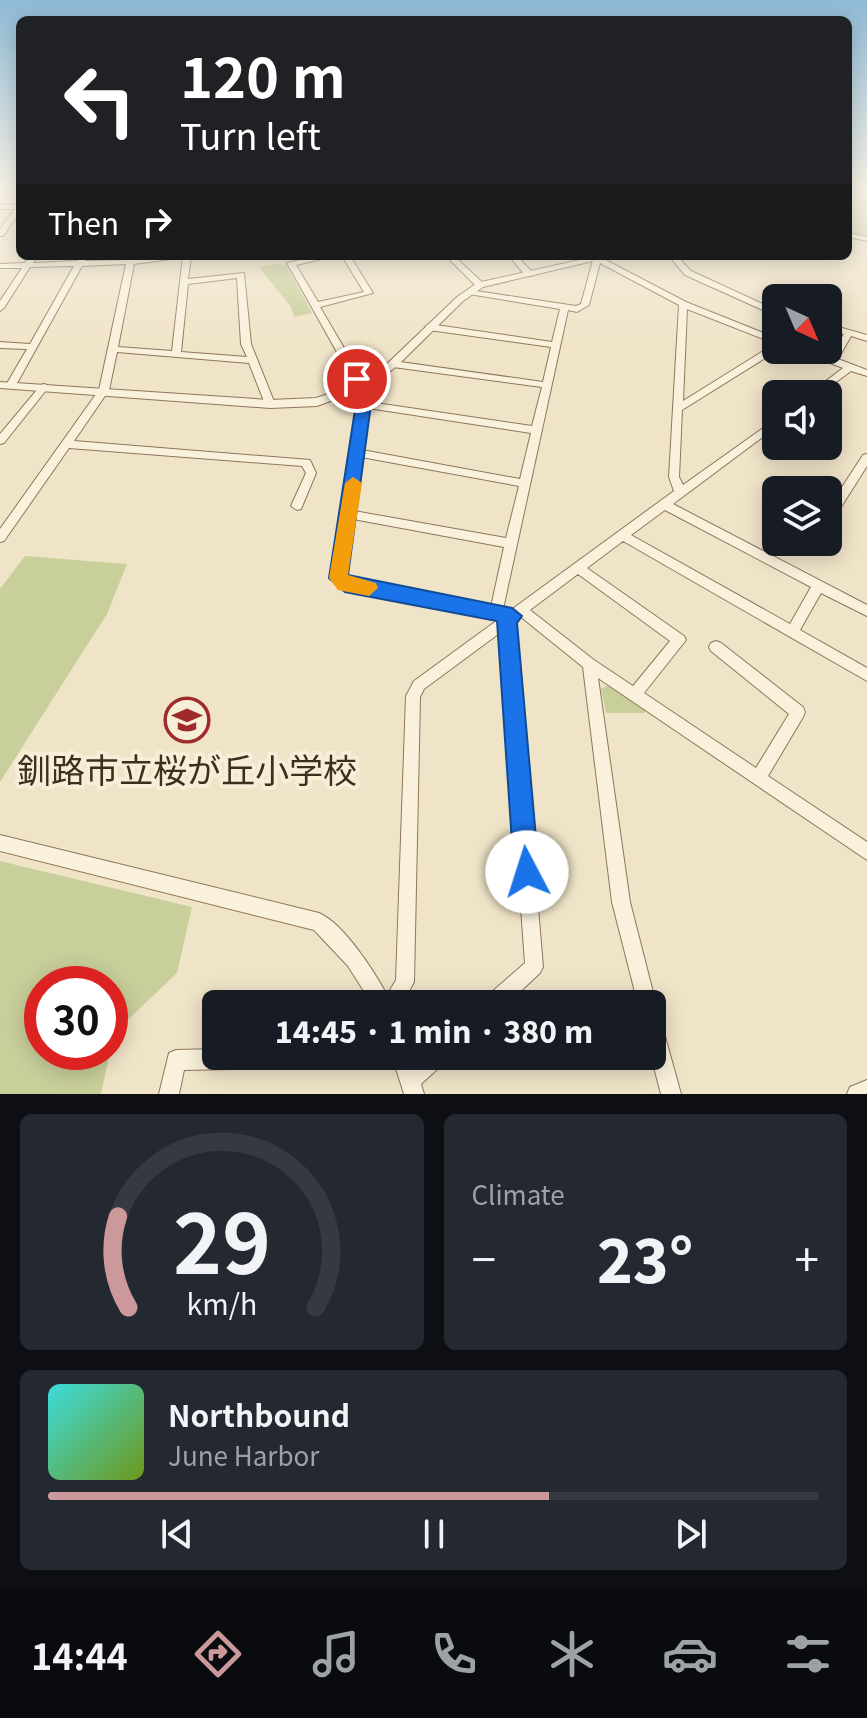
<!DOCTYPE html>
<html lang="en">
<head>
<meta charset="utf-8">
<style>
	:root { --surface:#171b24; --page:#242831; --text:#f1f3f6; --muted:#9ea1a6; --line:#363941; --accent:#cc999b }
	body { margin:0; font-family:Georgia,"Noto Sans JP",serif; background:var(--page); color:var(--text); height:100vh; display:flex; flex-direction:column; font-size:30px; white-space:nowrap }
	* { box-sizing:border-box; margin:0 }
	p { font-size:26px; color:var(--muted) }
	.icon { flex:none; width:44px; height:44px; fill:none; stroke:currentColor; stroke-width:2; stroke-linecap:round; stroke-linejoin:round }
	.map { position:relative; height:1094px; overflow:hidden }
	.details { display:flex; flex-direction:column; gap:20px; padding:20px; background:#0d0f14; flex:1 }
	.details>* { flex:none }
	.top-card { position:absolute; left:16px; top:16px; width:836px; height:244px; border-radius:12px; box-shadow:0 4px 20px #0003; background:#202124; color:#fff; overflow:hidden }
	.needle { width:52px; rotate:136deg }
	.tools { position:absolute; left:762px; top:284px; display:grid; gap:16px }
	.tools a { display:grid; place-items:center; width:80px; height:80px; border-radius:12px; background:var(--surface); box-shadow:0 4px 20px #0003; font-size:40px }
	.speed { position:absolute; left:24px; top:966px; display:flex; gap:16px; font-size:40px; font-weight:700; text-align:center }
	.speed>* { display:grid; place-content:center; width:104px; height:104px; border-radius:50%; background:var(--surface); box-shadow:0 4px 20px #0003; line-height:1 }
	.speed .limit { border:12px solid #d22; background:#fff; color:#111 }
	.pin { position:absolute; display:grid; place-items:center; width:68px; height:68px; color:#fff; margin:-34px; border:4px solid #fff; border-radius:50%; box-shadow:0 2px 8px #0007 }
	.me { position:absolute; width:88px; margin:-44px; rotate:355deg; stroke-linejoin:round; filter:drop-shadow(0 0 6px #0008) }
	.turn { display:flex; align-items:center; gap:28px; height:168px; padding:0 32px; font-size:36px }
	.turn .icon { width:104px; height:104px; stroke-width:2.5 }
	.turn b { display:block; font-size:56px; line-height:68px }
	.then { display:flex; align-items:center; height:76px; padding:0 32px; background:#0003; gap:16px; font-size:30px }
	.big { font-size:60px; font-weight:800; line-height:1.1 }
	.details .widget { flex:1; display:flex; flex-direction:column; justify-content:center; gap:12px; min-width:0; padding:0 28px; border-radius:12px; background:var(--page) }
	.details .dial { align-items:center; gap:0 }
	.dial svg { height:208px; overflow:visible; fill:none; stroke:var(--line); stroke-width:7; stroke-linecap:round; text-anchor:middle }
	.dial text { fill:var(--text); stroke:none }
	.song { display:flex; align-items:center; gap:24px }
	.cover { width:96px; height:96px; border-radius:12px; background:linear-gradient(135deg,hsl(180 70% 55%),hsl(80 70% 35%)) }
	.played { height:8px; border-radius:4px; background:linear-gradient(90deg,var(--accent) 65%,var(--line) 65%) }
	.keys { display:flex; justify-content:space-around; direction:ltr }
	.heat { display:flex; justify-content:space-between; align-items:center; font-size:44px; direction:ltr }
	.details .tiles { flex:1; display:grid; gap:20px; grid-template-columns:1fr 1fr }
	.widget:last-child { grid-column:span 2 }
	.trip { position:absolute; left:202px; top:990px; width:464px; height:80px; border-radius:12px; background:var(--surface); box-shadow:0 4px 20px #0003; font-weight:800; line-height:80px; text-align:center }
	.tab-bar { display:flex; height:128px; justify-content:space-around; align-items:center; background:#090b0e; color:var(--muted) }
	.tab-bar .icon { width:56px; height:56px }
	.tab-bar .current { color:var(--accent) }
	.tab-bar b { font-size:36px; color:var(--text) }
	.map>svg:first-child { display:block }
</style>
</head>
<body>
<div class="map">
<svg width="867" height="1094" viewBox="0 0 867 1094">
	<rect width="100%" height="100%" fill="#f0e4c8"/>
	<g fill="#c9cf9b">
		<path d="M 857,191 L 867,191 L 867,235 L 848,232 L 848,211 Z"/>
		<path d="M 276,264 L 286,265 L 312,313 L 294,317 L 291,307 L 259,267 Z"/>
		<path d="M 25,556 L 127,564 L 107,614 L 0,782 L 0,589 Z"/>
		<path d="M 610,684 L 645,707 L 645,713 L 606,713 L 601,689 Z"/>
		<path d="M 0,861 L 192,907 L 177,973 L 113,1034 L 110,1050 L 110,984 L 42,984 L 42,1052 L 110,1052 L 101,1094 L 0,1094 Z"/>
	</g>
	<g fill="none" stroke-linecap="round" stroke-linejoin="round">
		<g stroke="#8d765c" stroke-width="2">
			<g id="minor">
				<path d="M 0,205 L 20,205 L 20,212 L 3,236 L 0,236 L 0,229 L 15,209 L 0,209 Z"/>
				<path d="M 848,233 L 867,237 L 867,241 L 848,237 Z"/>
				<path d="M 29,256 L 37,256 L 33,263 L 77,261 L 82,257 L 86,259 L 85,261 L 127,260 L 128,256 L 136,256 L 135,259 L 182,256 L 178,258 L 134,264 L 118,347 L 172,351 L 183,256 L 191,256 L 188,279 L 244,273 L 251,344 L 275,404 L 274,406 L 270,407 L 265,404 L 249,363 L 117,352 L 109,390 L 74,441 L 310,460 L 316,473 L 301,509 L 297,510 L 291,506 L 306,473 L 302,466 L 69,448 L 4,541 L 0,542 L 0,529 L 99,390 L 126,264 L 82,266 L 16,385 L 11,388 L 6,385 L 27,349 L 0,348 L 0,342 L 30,344 L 74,266 L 30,267 L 4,308 L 0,311 L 0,301 L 22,268 L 0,268 L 0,264 L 25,263 ZM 237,278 L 241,344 L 247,357 L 181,352 L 188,284 Z"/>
				<path d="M 318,256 L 335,256 L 296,265 L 318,302 L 364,292 L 342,256 L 350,256 L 373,293 L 320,307 L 361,377 L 370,385 L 365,388 L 361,387 L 370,397 L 369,402 L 532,426 L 542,387 L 393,367 L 388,364 L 393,361 L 543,382 L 551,347 L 429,330 L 425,327 L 429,324 L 552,342 L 560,309 L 469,294 L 465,292 L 469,290 L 576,306 L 581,304 L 593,260 L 588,256 L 598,256 L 686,302 L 776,338 L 776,344 L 687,309 L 683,401 L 773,345 L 776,344 L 778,350 L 682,410 L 679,477 L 683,485 L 776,419 L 776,427 L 673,504 L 867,605 L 867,616 L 821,593 L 800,630 L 867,668 L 867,681 L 623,541 L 587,568 L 684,636 L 686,640 L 644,693 L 756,768 L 789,714 L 711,651 L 709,647 L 711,643 L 716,641 L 721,643 L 803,707 L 805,712 L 803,717 L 768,776 L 867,842 L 867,860 L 598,678 L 630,902 L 656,1004 L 654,1011 L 652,1011 L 652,1004 L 638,1004 L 612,902 L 583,667 L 521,617 L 514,622 L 543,967 L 540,973 L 507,1004 L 484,1004 L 486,997 L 525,963 L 501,632 L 424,689 L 420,697 L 414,982 L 402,1004 L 372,1004 L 348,966 L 314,930 L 0,851 L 0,835 L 319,913 C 344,924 374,971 387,995 L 396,980 L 406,696 L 414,681 L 499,619 L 345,589 L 341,587 L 332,578 L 360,397 L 353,389 L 355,387 L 361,387 L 352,379 L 287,263 ZM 600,263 L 679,305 L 669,477 L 674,491 L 511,610 L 503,609 L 568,310 L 577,312 L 589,305 ZM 368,408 L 531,433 L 520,479 L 362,450 ZM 361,457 L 519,486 L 506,538 L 354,511 ZM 665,510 L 811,587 L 790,624 L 631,535 ZM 353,519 L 504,547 L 491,607 L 349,580 L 344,576 ZM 578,574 L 670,641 L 633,686 L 594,660 L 530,610 Z"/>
				<path d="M 446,256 L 454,256 L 483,283 L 483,287 L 477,287 Z"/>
				<path d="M 509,256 L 517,256 L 532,272 L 532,276 L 526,276 Z"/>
				<path d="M 669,256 L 677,256 L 691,271 L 776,310 L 776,316 L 685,275 Z"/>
				<path d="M 828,324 L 867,335 L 867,341 L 851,336 L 838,359 L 867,370 L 867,376 L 851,371 L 820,394 L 809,394 L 843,368 L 797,350 L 811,350 L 830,357 L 844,334 L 828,330 Z"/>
				<path d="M 44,384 L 47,385 L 47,389 L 4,443 L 0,444 L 0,434 L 41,385 Z"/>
				<path d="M 867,454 L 867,466 L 841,507 L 833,507 L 831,504 L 833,501 L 863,455 Z"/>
				<path d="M 652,1013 L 659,1015 L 661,1022 L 681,1094 L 661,1094 L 651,1056 Z"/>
				<path d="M 216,1049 L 216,1056 L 392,1056 L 389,1063 L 382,1066 L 184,1070 L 179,1094 L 159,1094 L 169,1053 L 176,1050 Z"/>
				<path d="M 392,1056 L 412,1056 L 414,1064 L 423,1056 L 447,1056 L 444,1063 L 421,1084 L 424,1094 L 404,1094 Z"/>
				<path d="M 867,1080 L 867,1094 L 847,1094 L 850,1087 Z"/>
			</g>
		</g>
		<g stroke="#8d765c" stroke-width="2">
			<path id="tertiary" d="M 597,256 L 614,256 L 483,287 L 463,301 L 397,366 L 369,387 L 317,406 L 270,408 L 0,388 L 0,382 L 270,400 L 316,398 L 361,383 L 389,362 L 457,297 L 477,283 Z"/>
		</g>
		<use href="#minor" fill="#faf1dc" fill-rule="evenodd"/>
		<use href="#tertiary" fill="#faf1dc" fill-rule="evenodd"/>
	</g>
	<linearGradient id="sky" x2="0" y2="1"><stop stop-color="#8fbad6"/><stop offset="0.55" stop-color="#f8f3e6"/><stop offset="1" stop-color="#f8f3e6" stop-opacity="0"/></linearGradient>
	<rect width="867" height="345" fill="url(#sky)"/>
	<path fill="#1a73e8" stroke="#114b97" stroke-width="2" d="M 352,376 C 361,373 367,378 373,385 L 367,390 L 372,397 L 348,575 L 512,608 L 522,616 L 517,623 L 539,872 L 536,881 L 527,885 L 518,881 L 514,872 L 497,621 L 345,592 L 329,578 L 357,397 L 351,389 L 355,385 L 350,379 Z"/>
	<path fill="#f59e0b" d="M 353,477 L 362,483 L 348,575 L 376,583 L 378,588 L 369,596 L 338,590 L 329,578 L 345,483 Z"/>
	<defs>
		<g id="school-ring" transform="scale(2.3)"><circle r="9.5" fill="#f7eed8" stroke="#9e2a2b" stroke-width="1.5"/><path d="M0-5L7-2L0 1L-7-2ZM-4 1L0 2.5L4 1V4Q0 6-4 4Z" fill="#9e2a2b"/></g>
	</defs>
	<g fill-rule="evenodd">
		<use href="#school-ring" x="187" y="720"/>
	</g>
	<g text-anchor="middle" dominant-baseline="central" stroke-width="8" stroke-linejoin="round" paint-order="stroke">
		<g font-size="34" fill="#3d2e20" stroke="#f7eed8">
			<text x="187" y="768">釧路市立桜が丘小学校</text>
		</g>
	</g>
</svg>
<div class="tools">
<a><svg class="needle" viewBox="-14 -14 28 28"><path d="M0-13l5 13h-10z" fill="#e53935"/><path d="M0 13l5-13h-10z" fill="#9ea1a6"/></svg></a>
<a><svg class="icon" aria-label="sound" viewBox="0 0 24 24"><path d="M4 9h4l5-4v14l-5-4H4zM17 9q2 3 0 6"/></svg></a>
<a><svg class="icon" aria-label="layers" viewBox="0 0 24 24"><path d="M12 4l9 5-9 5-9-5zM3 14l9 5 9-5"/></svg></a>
</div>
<div class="speed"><div class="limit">30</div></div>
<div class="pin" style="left:357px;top:379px;background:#d93025"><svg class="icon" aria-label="arrive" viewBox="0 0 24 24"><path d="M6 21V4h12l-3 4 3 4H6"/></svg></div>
<svg class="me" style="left:527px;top:872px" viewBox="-20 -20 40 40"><circle r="19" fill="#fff"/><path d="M0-13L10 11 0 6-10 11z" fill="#1a73e8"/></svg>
<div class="trip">14:45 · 1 min · 380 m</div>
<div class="top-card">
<div class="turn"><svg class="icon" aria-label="left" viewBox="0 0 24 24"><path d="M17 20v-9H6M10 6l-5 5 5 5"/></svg><div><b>120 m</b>Turn left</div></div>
<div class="then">Then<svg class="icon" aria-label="right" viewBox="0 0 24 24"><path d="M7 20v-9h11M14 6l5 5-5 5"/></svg></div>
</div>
</div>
<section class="details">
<div class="tiles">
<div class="widget dial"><svg viewBox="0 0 100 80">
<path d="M14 69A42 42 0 1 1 86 69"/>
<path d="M14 69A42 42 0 0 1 10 34" stroke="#cc999b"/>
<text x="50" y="56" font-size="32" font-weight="700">29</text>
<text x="50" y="72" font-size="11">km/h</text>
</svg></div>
<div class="widget"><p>Climate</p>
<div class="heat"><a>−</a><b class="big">23°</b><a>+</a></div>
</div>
<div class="widget">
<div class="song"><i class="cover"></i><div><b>Northbound</b><p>June Harbor</p></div></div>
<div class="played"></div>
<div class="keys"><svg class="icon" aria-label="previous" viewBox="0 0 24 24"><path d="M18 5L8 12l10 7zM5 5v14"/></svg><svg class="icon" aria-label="pause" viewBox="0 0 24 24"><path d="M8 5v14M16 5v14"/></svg><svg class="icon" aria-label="next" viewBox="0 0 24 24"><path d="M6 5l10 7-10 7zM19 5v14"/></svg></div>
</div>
</div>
</section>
<nav class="tab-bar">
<b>14:44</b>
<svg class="icon current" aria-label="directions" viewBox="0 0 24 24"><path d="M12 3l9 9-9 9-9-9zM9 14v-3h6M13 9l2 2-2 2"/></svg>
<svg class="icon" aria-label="music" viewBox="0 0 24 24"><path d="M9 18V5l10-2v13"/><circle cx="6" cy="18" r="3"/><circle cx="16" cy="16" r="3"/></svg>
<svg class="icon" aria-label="phone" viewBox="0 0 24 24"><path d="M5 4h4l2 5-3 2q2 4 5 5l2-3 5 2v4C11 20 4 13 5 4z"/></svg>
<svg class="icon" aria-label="climate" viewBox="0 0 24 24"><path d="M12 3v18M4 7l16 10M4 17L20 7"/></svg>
<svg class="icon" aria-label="car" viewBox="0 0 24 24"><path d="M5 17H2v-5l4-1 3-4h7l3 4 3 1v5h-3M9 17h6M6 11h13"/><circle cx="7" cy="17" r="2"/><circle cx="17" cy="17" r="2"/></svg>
<svg class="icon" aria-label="filters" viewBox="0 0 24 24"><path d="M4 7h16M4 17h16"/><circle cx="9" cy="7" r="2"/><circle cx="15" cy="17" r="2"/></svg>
</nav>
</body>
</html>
